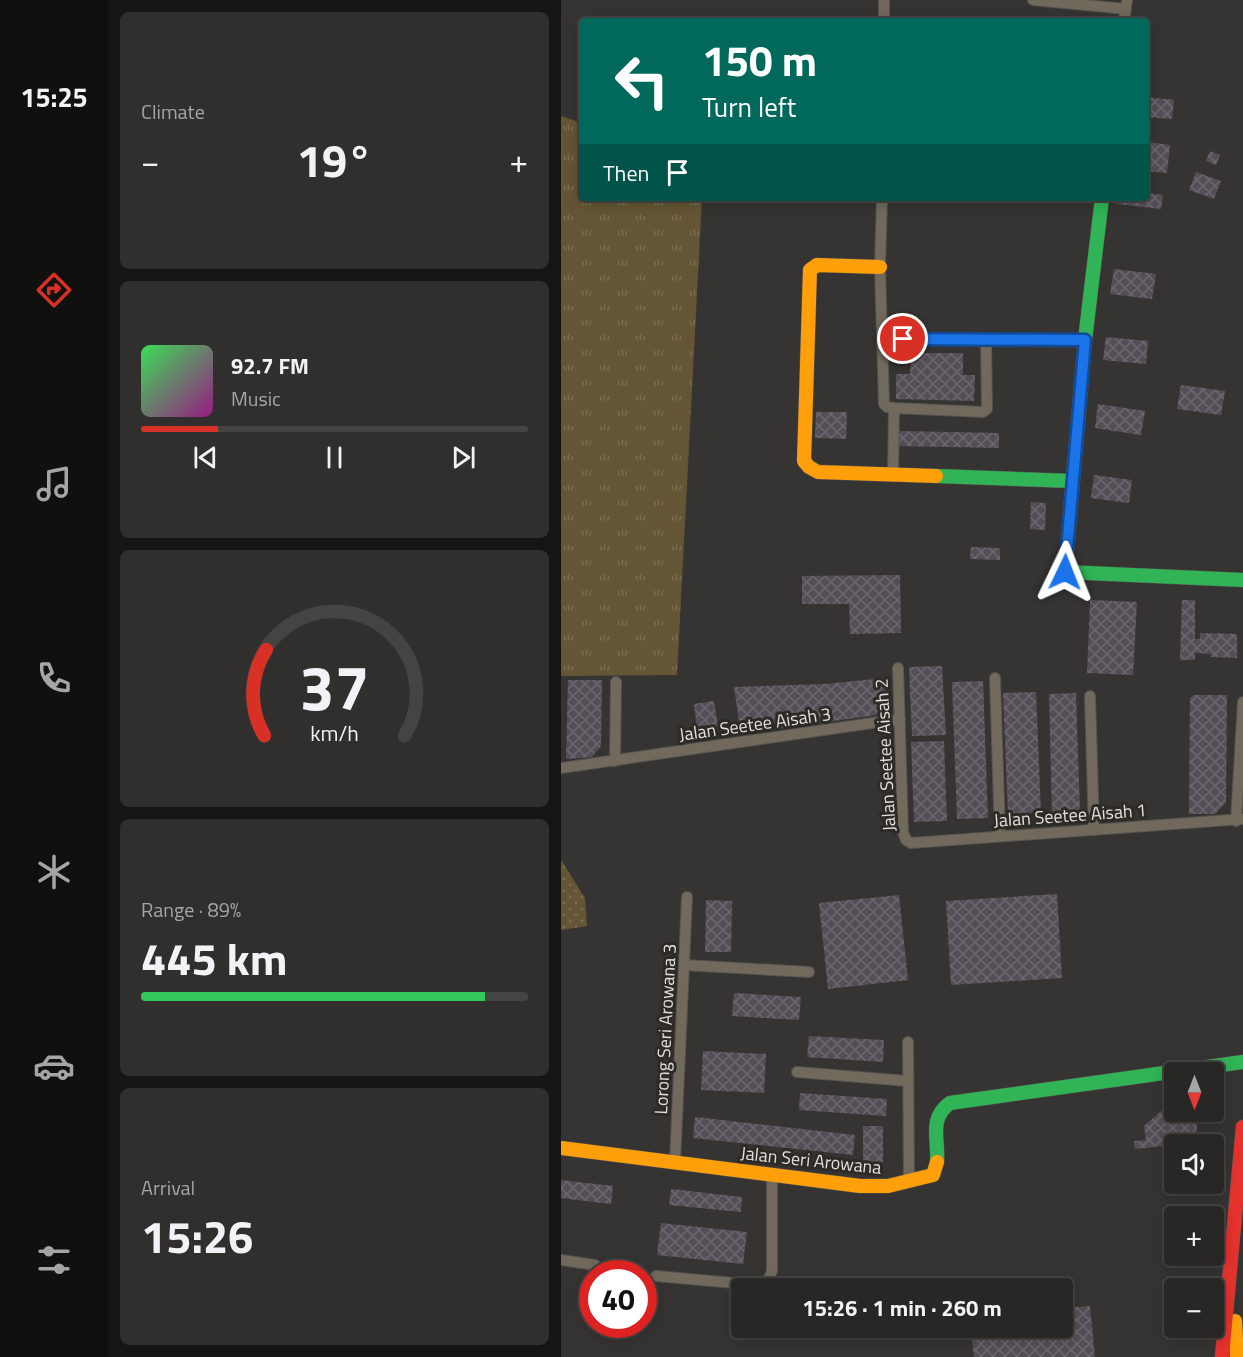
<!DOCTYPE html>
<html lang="en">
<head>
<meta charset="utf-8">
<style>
	:root { --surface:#282726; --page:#302f2e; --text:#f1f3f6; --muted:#a5a5a7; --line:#444443; --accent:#d93025 }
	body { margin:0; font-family:"Titillium Web",sans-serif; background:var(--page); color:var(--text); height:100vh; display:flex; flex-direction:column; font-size:22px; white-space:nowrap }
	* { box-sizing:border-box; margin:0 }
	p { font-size:20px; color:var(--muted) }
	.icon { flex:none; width:33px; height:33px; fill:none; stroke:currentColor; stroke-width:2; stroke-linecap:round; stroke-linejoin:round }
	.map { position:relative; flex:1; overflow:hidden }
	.sheet { display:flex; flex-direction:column; gap:12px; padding:12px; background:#161515; width:453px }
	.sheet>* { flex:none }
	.guide { position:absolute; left:18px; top:18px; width:570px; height:183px; border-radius:6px; box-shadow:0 3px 15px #0003,0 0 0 2px var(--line); background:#00695c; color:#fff; overflow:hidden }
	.needle { width:39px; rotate:180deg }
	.buttons { position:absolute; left:603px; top:1062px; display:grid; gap:12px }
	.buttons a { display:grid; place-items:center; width:60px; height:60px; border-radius:6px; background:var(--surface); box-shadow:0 3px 15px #0003,0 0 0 2px var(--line); font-size:30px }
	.speed { position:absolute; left:18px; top:1260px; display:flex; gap:12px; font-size:30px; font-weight:700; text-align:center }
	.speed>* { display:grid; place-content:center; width:78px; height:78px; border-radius:50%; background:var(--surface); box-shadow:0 3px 15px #0003,0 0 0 2px var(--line); line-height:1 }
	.speed .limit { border:9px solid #d22; background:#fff; color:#111 }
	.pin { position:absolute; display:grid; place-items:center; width:51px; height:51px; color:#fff; margin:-26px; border:3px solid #fff; border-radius:50%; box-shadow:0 2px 6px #0007 }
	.me { position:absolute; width:66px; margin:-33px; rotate:2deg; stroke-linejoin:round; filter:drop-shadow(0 0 4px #0008) }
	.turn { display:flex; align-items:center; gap:21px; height:126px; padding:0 24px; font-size:27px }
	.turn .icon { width:78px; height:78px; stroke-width:2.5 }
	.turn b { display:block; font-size:42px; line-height:51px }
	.then { display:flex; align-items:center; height:57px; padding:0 24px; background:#0003; gap:12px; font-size:22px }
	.big { font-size:45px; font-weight:700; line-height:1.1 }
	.sheet .widget { flex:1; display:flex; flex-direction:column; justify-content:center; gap:9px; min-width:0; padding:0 21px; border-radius:9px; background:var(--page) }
	.sheet .dial { align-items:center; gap:0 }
	.dial svg { height:156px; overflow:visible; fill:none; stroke:var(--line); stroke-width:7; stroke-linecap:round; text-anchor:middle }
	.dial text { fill:var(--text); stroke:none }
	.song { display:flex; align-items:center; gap:18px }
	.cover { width:72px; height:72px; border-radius:9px; background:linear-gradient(135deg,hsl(130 70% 55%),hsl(310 70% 35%)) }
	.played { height:6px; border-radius:3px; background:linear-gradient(90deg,var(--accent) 20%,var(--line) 20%) }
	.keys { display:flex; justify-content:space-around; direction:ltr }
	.heat { display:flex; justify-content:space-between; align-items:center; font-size:33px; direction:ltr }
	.charge { height:9px; border-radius:4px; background:linear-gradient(90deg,#34c759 89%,var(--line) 0) }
	.trip { position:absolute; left:170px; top:1278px; width:342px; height:60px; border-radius:6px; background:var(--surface); box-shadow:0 3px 15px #0003,0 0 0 2px var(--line); font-weight:700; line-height:60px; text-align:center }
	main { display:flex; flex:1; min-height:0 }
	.dock { display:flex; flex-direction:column; width:108px; justify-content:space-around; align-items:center; background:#10100f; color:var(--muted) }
	.dock .icon { width:42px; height:42px }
	.dock .current { color:var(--accent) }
	.dock b { font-size:27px; color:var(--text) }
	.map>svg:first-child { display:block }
</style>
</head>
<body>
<main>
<nav class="dock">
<b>15:25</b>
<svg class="icon current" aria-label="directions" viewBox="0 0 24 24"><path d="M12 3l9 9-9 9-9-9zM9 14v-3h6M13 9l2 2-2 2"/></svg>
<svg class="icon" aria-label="music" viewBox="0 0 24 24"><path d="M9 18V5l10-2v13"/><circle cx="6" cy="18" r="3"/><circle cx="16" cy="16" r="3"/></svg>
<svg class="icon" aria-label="phone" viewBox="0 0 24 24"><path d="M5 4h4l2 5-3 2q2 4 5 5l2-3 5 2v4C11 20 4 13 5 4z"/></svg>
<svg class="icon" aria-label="climate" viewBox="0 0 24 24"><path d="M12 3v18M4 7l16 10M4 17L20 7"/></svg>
<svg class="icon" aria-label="car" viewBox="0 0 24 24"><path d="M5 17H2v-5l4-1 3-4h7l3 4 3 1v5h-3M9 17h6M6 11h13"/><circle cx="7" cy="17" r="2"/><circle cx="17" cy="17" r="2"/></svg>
<svg class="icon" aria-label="filters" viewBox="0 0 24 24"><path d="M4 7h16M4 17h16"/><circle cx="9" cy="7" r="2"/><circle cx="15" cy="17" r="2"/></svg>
</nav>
<section class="sheet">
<div class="widget"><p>Climate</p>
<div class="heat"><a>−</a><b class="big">19°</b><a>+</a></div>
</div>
<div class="widget">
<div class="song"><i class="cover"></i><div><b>92.7 FM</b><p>Music</p></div></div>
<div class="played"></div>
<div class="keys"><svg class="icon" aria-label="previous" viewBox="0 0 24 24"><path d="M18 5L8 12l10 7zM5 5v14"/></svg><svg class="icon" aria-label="pause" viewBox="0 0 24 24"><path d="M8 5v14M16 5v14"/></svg><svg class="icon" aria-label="next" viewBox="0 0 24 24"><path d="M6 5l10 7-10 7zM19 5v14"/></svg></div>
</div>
<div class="widget dial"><svg viewBox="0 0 100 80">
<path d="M14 69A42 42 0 1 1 86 69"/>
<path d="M14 69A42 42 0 0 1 15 25" stroke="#d93025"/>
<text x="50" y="56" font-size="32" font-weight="700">37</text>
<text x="50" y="72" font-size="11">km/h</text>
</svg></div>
<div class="widget"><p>Range · 89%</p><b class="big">445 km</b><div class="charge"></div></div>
<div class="widget"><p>Arrival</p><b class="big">15:26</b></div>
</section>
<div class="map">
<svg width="682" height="1357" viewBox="0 0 682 1357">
	<defs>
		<pattern id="grass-tufts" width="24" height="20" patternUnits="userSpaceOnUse" patternTransform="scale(1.5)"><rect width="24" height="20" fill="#645634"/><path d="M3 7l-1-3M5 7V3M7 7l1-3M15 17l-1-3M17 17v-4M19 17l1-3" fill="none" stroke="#7a6e51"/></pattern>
		<pattern id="park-dots" width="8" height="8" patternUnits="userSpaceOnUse" patternTransform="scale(1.5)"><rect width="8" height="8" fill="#645634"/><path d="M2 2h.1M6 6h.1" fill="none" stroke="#7a6e51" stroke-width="1.8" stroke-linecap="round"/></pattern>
		<pattern id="building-cross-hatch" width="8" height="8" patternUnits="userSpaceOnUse" patternTransform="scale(1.5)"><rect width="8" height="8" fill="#564e57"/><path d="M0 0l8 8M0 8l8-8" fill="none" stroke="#6e676f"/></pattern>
	</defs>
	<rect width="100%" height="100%" fill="#363432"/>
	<path fill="url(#grass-tufts)" d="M 0,116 L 21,123 L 21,198 L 141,198 L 116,675 L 0,676 Z"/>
	<path fill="url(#park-dots)" d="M 0,860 L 24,898 L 26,926 L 0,930 Z"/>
	<g fill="url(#building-cross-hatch)">
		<path d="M 585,97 L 613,100 L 611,119 L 585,117 Z"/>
		<path d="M 587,142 L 609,145 L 606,173 L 585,171 Z"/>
		<path d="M 649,151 L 659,155 L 655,165 L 645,161 Z"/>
		<path d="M 635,172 L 660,181 L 653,199 L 628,190 Z"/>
		<path d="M 585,193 L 602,195 L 600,209 L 556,204 L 557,198 L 585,198 Z"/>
		<path d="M 553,269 L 595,274 L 591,299 L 549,294 Z"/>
		<path d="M 545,337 L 587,341 L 585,364 L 542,360 Z"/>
		<path d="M 350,353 L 402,353 L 402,375 L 414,375 L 413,401 L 335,399 L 335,374 L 349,374 Z"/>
		<path d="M 620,385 L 664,391 L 660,415 L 616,409 Z"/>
		<path d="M 537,404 L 584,411 L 580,435 L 534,428 Z"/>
		<path d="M 255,412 L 286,412 L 285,439 L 254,438 Z"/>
		<path d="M 338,431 L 438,433 L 438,448 L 338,446 Z"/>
		<path d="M 533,475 L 571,480 L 568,503 L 530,498 Z"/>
		<path d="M 470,502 L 485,503 L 484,530 L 469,529 Z"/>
		<path d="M 410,547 L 439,548 L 439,560 L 409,559 Z"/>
		<path d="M 339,575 L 340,633 L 289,634 L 288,604 L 241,604 L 241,576 Z"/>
		<path d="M 529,600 L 576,602 L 572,675 L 526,673 Z"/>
		<path d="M 621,600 L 634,600 L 634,639 L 639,639 L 639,633 L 676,634 L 676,658 L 650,657 L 650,654 L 634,653 L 634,660 L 619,660 Z"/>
		<path d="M 381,666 L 385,735 L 351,736 L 348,667 Z"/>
		<path d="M 323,678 L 325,704 L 315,715 L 180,734 L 173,687 L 264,684 Z"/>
		<path d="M 7,680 L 41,680 L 40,746 L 31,757 L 5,759 Z"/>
		<path d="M 422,681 L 427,818 L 396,819 L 391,682 Z"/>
		<path d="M 475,692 L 480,812 L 447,814 L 442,693 Z"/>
		<path d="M 515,693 L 519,813 L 491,813 L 488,694 Z"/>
		<path d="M 633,695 L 666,695 L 665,802 L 654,814 L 628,814 L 629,698 Z"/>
		<path d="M 153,701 L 157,727 L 136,730 L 133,704 Z"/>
		<path d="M 383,741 L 386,821 L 353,822 L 350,742 Z"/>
		<path d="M 496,894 L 501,978 L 390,985 L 385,901 Z"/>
		<path d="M 338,895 L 347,980 L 267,989 L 258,903 Z"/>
		<path d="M 145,900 L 171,901 L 170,952 L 144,952 Z"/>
		<path d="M 173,993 L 240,997 L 238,1020 L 171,1016 Z"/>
		<path d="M 248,1036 L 323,1040 L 322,1062 L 246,1057 Z"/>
		<path d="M 142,1051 L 205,1054 L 203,1093 L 140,1090 Z"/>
		<path d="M 239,1093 L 326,1099 L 325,1116 L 238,1110 Z"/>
		<path d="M 614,1105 L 614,1112 L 637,1112 L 635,1142 L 574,1149 L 573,1141 L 585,1140 L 583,1126 L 606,1106 Z"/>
		<path d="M 134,1117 L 294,1135 L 292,1155 L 132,1138 Z"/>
		<rect x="302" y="1126" width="20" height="36"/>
		<path d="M 0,1180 L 52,1186 L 50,1204 L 0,1198 Z"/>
		<path d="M 110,1189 L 181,1197 L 180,1212 L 108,1205 Z"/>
		<path d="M 100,1223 L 186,1232 L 182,1264 L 96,1255 Z"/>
		<path d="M 529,1306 L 534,1357 L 413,1357 L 410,1328 L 501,1328 L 501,1308 Z"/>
	</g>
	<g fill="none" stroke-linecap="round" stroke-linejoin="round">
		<g stroke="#545351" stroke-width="12">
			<g id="street">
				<path d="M 472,0 L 565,9"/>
				<path d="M 323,21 L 323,0"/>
				<path d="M 563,21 L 566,0"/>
				<path d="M 321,198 L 319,267 L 323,404 L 326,407 L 333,408 L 422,412 L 426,409 L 425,340"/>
				<path d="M 322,339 L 524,340"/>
				<path d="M 332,475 L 333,408"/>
				<path d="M 337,668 L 342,832 L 345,840 L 350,843 L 682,819"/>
				<path d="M 434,678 L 439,836"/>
				<path d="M 529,696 L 533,830"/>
				<path d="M 54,761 L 55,682"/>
				<path d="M 0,768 L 339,719"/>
				<path d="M 675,821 L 682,702"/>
				<path d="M 123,965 L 248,972"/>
				<path d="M 347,1042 L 348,1182"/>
				<path d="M 236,1072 L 347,1081"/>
				<path d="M 114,1162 L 126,897"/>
				<path d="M 0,1260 L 34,1265"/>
				<path d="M 95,1276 L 205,1286 L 211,1271 L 211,1176"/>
			</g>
		</g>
		<g stroke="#545351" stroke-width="15">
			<g id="fast">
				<path d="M 541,198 L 524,340 L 504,572 L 682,580"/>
				<path d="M 375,476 L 511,481"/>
				<path d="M 376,1162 C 378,1139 367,1119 389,1103 L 682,1062"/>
			</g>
		</g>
		<g stroke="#545351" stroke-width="15">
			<g id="slow">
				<path d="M 319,267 L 256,265 L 249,270 L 243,461 L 248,467 L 257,472 L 375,476"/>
				<path d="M 0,1148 L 299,1186 L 327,1186 L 372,1175 L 376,1162"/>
				<path d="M 674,1321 L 676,1357"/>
			</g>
		</g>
		<g stroke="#545351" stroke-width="15">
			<path id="jam" d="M 661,1357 L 682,1127"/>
		</g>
		<use href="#street" stroke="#716a5c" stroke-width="10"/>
		<use href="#fast" stroke="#30b455" stroke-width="14"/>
		<use href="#slow" stroke="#ff9f0a" stroke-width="14"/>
		<use href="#jam" stroke="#e5322d" stroke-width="14"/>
	</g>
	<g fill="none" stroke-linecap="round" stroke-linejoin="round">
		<g stroke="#114b97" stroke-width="15">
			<path id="route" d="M 342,339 L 524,340 L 504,572"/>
		</g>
		<use href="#route" stroke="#1a73e8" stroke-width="10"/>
	</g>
	<g text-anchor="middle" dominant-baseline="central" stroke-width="6" stroke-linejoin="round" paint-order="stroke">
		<g font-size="18" fill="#e0dfdb" stroke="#2e2b26">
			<text transform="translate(194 724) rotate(-8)">Jalan Seetee Aisah 3</text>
			<text transform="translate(324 755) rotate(-93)">Jalan Seetee Aisah 2</text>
			<text transform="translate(509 815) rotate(-4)">Jalan Seetee Aisah 1</text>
			<text transform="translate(104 1029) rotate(-87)">Lorong Seri Arowana 3</text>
			<text transform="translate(250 1160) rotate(6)">Jalan Seri Arowana</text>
		</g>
	</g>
</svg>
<div class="buttons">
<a><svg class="needle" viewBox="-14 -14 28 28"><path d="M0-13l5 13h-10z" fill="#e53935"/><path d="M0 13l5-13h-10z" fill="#a5a5a7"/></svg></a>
<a><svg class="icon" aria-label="sound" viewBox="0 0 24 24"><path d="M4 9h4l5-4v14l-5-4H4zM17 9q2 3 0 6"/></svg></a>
<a>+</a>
<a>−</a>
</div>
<div class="speed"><div class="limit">40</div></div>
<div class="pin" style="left:342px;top:339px;background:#d93025"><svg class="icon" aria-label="arrive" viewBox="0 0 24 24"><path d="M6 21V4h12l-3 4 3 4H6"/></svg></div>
<svg class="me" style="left:504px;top:572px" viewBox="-20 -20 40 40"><path d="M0-17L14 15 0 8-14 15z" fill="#1a73e8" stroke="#fff" stroke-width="4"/></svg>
<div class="trip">15:26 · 1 min · 260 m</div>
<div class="guide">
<div class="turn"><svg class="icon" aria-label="left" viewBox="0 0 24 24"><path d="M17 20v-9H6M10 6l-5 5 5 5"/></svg><div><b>150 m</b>Turn left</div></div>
<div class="then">Then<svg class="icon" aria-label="arrive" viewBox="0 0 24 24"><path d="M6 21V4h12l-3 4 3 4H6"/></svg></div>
</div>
</div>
</main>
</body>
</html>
